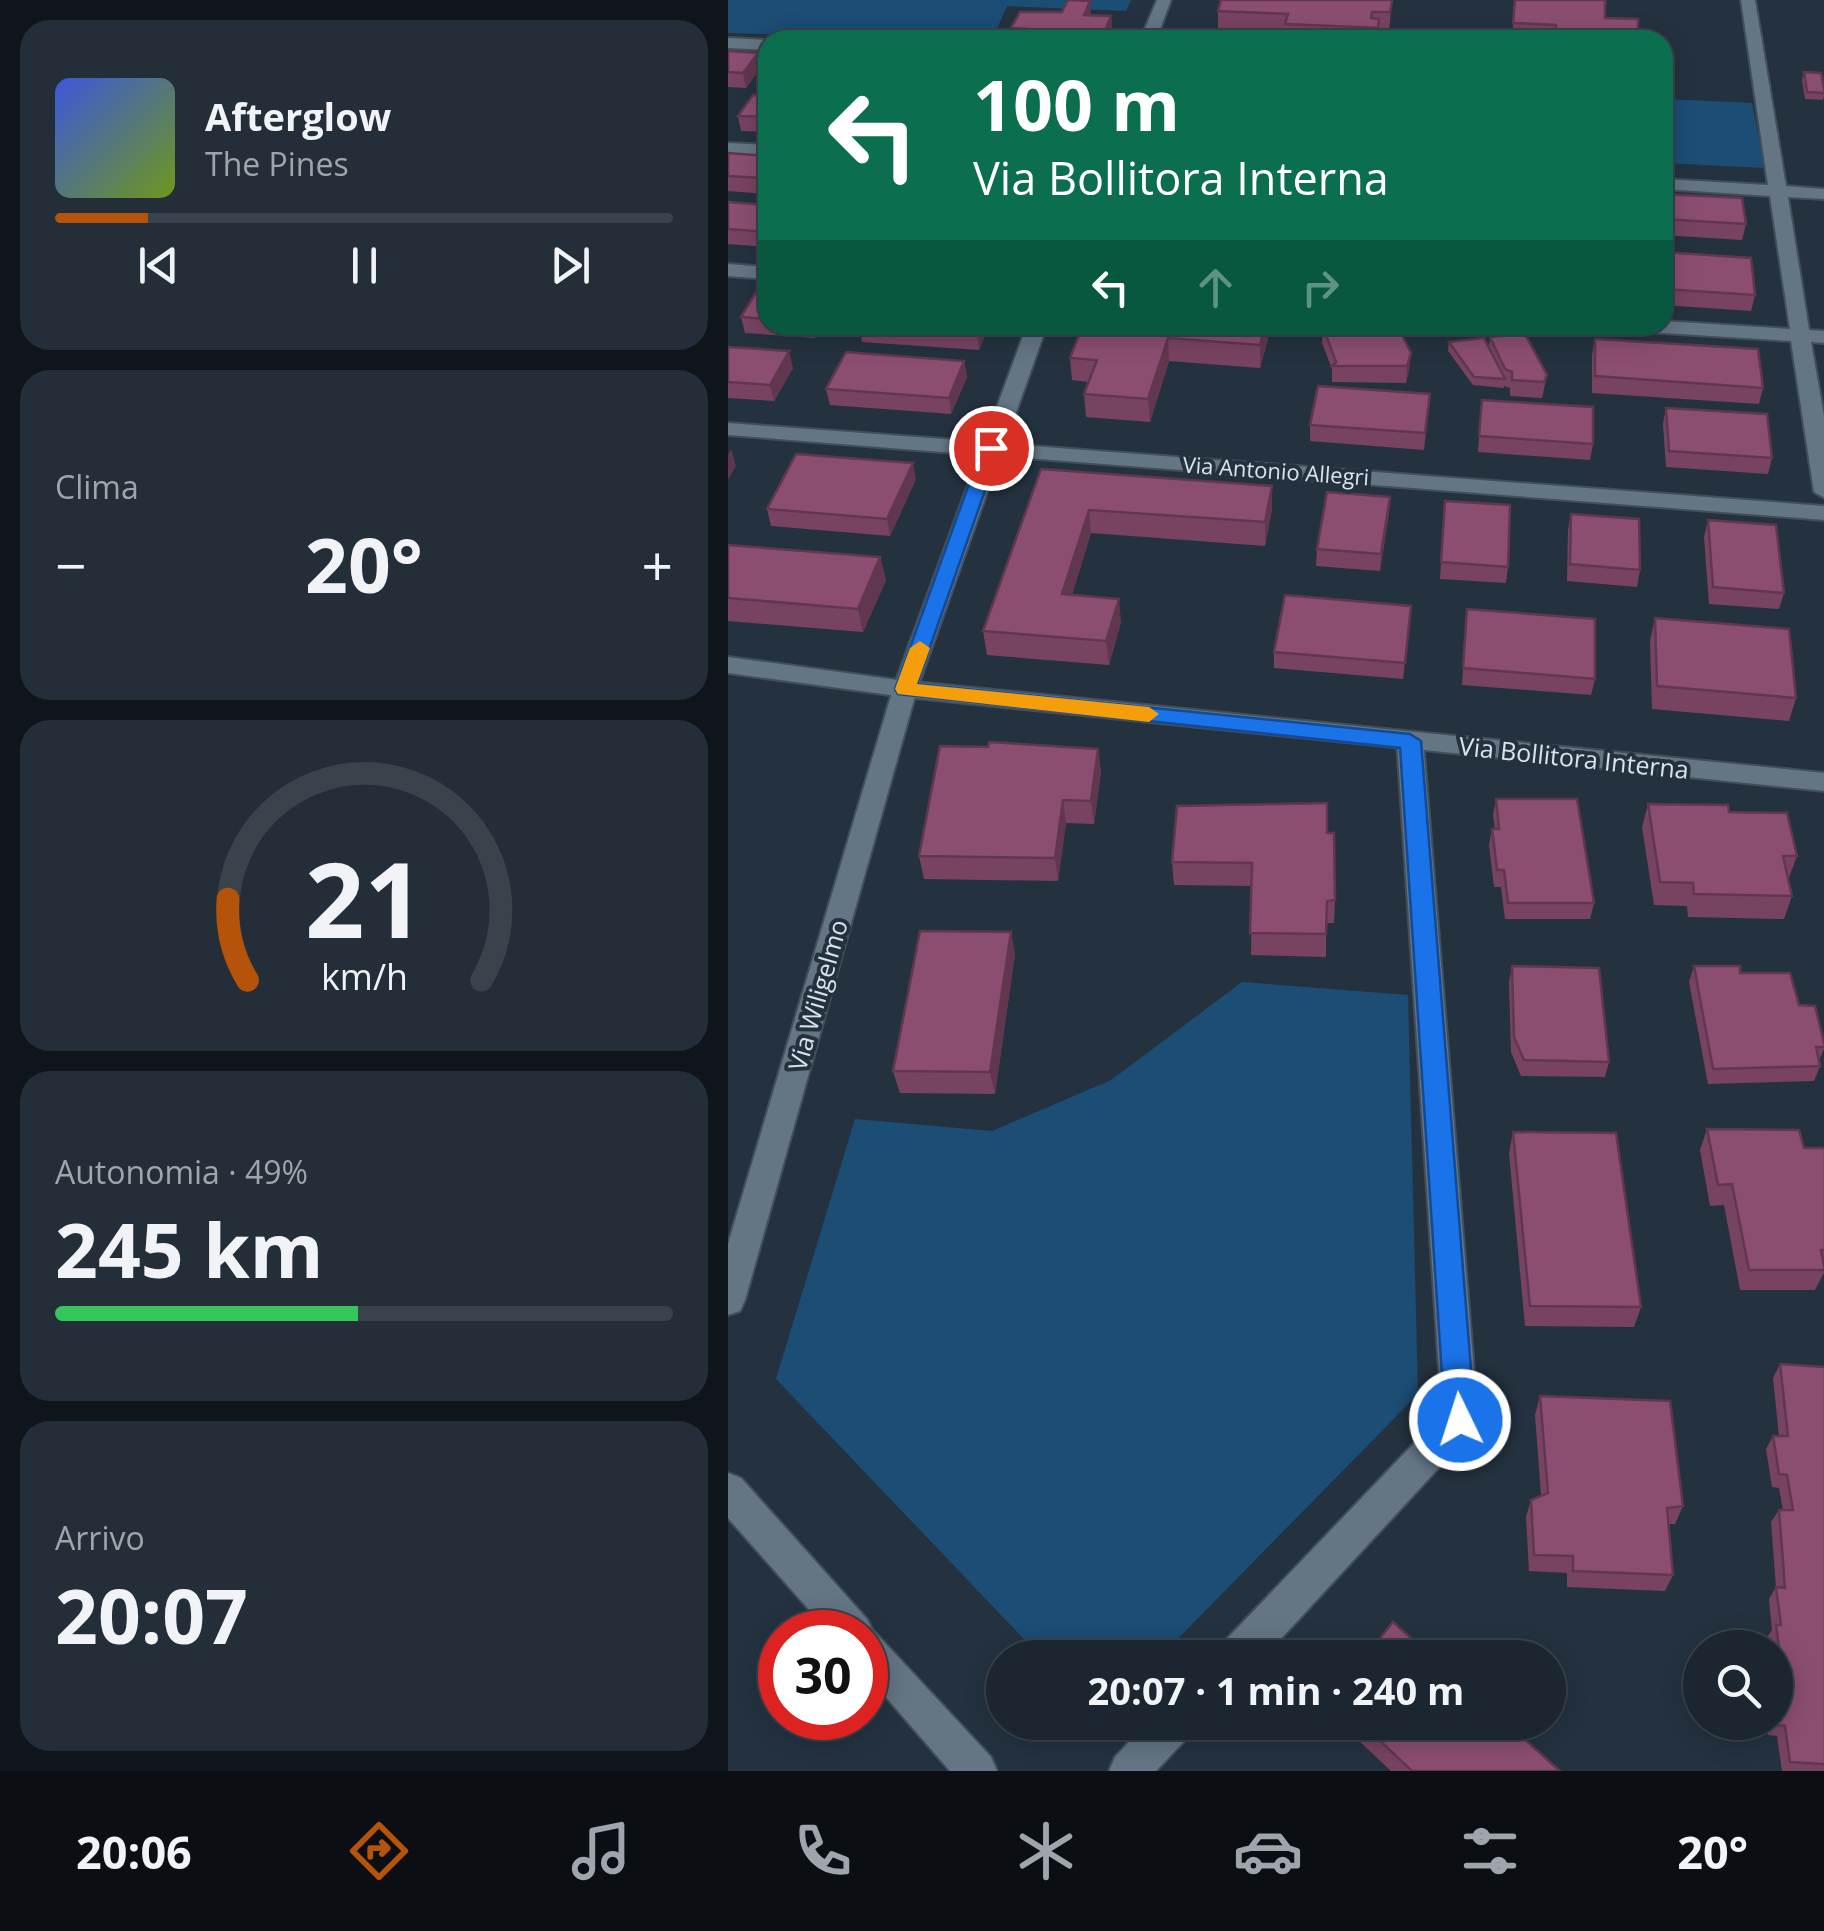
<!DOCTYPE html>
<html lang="it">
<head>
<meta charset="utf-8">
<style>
	:root { --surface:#1b2630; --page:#242e38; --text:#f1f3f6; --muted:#a0a5ab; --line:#39434c; --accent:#b45309 }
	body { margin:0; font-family:"Open Sans",sans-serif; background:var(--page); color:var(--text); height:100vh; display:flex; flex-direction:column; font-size:38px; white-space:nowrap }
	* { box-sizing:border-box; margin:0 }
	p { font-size:32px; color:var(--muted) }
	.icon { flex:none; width:55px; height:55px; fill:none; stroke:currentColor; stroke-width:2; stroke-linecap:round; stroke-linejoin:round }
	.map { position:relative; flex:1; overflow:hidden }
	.side { display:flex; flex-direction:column; gap:20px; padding:20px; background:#0f151a; width:728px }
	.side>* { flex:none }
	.guide { position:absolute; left:30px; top:30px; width:915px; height:305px; border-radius:30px; box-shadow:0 5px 25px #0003,0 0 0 2px var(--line); background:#0b6e4f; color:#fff; overflow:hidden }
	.controls { position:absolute; left:955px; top:1630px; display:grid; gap:20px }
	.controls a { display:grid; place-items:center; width:110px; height:110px; border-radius:50%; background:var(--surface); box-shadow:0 5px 25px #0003,0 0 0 2px var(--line); font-size:50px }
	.speed { position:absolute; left:30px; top:1610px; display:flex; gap:20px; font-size:50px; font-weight:700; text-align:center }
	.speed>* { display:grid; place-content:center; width:130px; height:130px; border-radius:50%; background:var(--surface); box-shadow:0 5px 25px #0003,0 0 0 2px var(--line); line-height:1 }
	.speed .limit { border:15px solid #d22; background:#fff; color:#111 }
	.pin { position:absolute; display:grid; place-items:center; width:85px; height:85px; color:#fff; margin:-42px; border:5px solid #fff; border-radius:50%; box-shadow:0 2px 10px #0007 }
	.me { position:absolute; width:110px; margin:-55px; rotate:356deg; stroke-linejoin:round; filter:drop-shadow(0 0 8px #0008) }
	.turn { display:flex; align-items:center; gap:35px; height:210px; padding:0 50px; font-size:45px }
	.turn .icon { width:130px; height:130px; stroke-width:2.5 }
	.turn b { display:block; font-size:70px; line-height:85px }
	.lanes { display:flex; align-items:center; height:95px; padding:0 50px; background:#0003; justify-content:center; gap:50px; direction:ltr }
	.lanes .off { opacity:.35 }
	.big { font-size:75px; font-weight:700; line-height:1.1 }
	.side .card { flex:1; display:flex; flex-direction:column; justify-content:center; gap:15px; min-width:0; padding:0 35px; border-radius:30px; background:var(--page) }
	.side .dial { align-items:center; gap:0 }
	.dial svg { height:260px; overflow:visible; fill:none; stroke:var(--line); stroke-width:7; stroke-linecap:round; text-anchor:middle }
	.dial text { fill:var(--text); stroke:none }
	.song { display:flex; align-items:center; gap:30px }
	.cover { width:120px; height:120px; border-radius:15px; background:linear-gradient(135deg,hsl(230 70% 55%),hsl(80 70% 35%)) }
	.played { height:10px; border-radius:5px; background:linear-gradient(90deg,var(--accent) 15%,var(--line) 15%) }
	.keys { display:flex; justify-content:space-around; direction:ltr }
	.heat { display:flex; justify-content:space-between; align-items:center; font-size:55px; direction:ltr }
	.charge { height:15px; border-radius:8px; background:linear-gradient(90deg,#34c759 49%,var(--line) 0) }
	.trip { position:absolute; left:258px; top:1640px; width:580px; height:100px; border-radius:50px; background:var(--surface); box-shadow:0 5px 25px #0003,0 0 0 2px var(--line); font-weight:700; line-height:100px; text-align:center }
	.dock { display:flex; height:160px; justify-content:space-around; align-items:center; background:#0b0f13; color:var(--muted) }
	.dock .icon { width:70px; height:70px }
	.dock .current { color:var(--accent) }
	.dock b { font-size:45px; color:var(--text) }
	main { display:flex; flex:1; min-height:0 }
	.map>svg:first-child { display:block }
</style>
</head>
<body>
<main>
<section class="side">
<div class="card">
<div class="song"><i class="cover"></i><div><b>Afterglow</b><p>The Pines</p></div></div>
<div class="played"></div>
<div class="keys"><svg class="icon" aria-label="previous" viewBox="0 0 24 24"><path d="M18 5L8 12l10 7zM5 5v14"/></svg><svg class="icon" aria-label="pause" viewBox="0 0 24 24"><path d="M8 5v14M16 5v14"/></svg><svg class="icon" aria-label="next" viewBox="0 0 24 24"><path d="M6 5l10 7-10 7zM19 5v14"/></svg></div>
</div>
<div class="card"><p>Clima</p>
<div class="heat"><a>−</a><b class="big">20°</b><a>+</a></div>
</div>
<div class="card dial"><svg viewBox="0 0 100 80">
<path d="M14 69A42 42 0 1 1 86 69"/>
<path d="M14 69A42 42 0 0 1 8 44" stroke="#b45309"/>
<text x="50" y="56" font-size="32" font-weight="700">21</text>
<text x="50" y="72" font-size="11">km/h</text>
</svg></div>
<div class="card"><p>Autonomia · 49%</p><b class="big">245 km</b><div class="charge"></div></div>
<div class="card"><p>Arrivo</p><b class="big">20:07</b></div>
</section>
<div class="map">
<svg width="1097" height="1771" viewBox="0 0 1097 1771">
	<rect width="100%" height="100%" fill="#243240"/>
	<g fill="#1c4d75">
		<path d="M 0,0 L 403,0 L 398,11 L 279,6 L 264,40 L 0,33 Z"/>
		<path d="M 935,99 L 1024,103 L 1037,168 L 935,163 Z"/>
		<path d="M 514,982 L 680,995 L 690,1394 L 432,1657 L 313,1657 L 48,1379 L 127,1119 L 264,1131 L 383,1080 Z"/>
	</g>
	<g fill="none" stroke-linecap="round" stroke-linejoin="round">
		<g stroke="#424e59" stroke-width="4">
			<g id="minor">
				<path d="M 429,0 L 443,0 L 428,40 L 412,40 Z"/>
				<path d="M 1013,0 L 1027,0 L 1058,186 L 1097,189 L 1097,199 L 1060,197 L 1081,330 L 1097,331 L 1097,343 L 1083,342 L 1097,422 L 1097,498 L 1086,492 L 1063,341 L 903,331 L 893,325 L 935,325 L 935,321 L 1062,329 L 1042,196 L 935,189 L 935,179 L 1040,185 Z"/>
				<path d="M 0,38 L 40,40 L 40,50 L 0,48 Z"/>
				<path d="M 0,143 L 40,145 L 40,155 L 0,153 Z"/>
				<path d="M 0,264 L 40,267 L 40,279 L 0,276 Z"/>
				<path d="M 299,325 L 319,325 L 277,444 L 1097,506 L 1097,520 L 272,456 L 189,689 L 17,1300 L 12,1311 L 0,1315 L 0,1244 L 165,689 L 251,455 L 0,435 L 0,423 L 256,442 Z"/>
				<path d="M 682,732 L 695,741 L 750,1420 L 744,1432 L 535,1658 L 489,1658 L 494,1644 L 714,1414 L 669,741 Z"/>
				<path d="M 0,1473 L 13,1478 L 139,1619 L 144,1629 L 263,1757 L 269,1771 L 222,1771 L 138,1674 L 138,1632 L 101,1632 L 0,1518 Z"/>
				<path d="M 419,1722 L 466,1722 L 461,1736 L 428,1771 L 381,1771 L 387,1757 Z"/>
			</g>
		</g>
		<g stroke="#424e59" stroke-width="4">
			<path id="tertiary" d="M 0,657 L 177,681 L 1097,773 L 1097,791 L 177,697 L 0,673 Z"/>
		</g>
		<use href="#minor" fill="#647584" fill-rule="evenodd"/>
		<use href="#tertiary" fill="#647584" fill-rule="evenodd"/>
	</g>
	<g fill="#784361">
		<path d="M 664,0 L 661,32 L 650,32 L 650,40 L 557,40 L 557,34 L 490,31 L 490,11 Z"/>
		<path d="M 787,0 L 877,18 L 910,40 L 784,40 Z"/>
		<path d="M 363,15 L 383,16 L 384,31 L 380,40 L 285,40 L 283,28 Z"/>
		<path d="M 0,51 L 30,53 L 33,67 L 18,88 L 0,87 Z"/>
		<path d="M 1076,72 L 1097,92 L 1095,100 L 1077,99 L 1074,80 Z"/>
		<path d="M 40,96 L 40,132 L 13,131 L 10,116 Z"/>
		<path d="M 0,153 L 40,156 L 40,194 L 0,191 Z"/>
		<path d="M 935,194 L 1018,224 L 1014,240 L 935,235 Z"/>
		<path d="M 0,202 L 40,205 L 40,247 L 0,244 Z"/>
		<path d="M 935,252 L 1027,295 L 1023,311 L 935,305 Z"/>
		<path d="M 40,285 L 40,325 L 94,325 L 87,338 L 17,333 L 13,317 Z"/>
		<path d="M 131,325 L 261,325 L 251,350 L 134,342 Z"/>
		<path d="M 355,325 L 541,325 L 541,335 L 532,368 L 441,361 L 422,422 L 358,417 L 356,394 L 361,382 L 344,380 L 342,358 Z"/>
		<path d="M 595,327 L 683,353 L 681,370 L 678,383 L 604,382 L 604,369 L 594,343 Z"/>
		<path d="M 762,337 L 819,375 L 814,398 L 782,396 L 782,388 L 776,386 L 776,388 L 745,385 L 720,351 L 721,342 L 761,347 Z"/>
		<path d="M 867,339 L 1035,388 L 1031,404 L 864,393 L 864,355 Z"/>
		<path d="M 0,347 L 65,368 L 46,401 L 0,398 Z"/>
		<path d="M 236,361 L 239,377 L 223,414 L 102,405 L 98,389 Z"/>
		<path d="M 702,394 L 696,450 L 582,441 L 582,425 Z"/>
		<path d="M 754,400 L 865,444 L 862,460 L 750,452 Z"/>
		<path d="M 938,408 L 1044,458 L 1040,474 L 938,467 L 935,424 Z"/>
		<path d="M 313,469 L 544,486 L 544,509 L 537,546 L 363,533 L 344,595 L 393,622 L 381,665 L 259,655 L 255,631 Z"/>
		<path d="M 188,479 L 162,536 L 43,526 L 39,509 Z"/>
		<path d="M 717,501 L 780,567 L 778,583 L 712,579 Z"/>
		<path d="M 661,513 L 652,571 L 588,566 L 589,549 Z"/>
		<path d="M 843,514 L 912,570 L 909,587 L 839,581 L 840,530 Z"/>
		<path d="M 980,520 L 1056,593 L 1051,609 L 981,604 L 976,537 Z"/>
		<path d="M 0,545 L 152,557 L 158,580 L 135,632 L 0,621 Z"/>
		<path d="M 683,606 L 675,679 L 546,668 L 546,652 Z"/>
		<path d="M 739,609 L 867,679 L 863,695 L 734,685 Z"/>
		<path d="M 927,618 L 1068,698 L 1061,721 L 924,709 L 922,641 Z"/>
		<path d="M 370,749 L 373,772 L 366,824 L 338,823 L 330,881 L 196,879 L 191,856 Z"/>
		<path d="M 768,799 L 866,903 L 862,919 L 777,919 L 773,887 L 766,887 L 761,845 L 764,829 L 767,829 L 765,815 Z"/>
		<path d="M 920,804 L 1001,812 L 1069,856 L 1060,880 L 1064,896 L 1056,919 L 960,917 L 959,906 L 926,905 L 914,827 Z"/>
		<path d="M 599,833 L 607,900 L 606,923 L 598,923 L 598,957 L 523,955 L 524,886 L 446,885 L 444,862 Z"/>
		<path d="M 287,954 L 267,1094 L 172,1093 L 165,1071 Z"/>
		<path d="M 784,966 L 881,1062 L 877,1077 L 793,1076 L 783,1052 L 781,982 Z"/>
		<path d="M 966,966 L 1012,973 L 1071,1005 L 1097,1047 L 1091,1060 L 1092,1066 L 1086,1081 L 980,1084 L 961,982 Z"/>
		<path d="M 979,1129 L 1076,1148 L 1097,1148 L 1097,1271 L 1087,1290 L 1012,1290 L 996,1205 L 982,1206 L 972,1150 Z"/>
		<path d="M 785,1132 L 913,1307 L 906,1327 L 797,1326 L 781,1153 Z"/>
		<path d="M 1052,1364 L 1097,1367 L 1097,1771 L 1054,1771 L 1049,1736 L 1040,1735 L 1039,1722 L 1048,1722 L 1048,1648 L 1042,1648 L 1040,1636 L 1044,1630 L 1041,1599 L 1048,1587 L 1043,1522 L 1051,1510 L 1055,1510 L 1051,1488 L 1044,1487 L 1038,1449 L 1045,1436 L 1051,1436 L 1045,1378 Z"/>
		<path d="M 812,1396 L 955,1506 L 947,1524 L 941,1524 L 945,1575 L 937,1591 L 839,1587 L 839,1573 L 801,1571 L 798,1517 L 803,1500 L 813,1495 L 807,1415 Z"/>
		<path d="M 611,1722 L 777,1722 L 832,1771 L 663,1771 Z"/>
	</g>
	<g fill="#61374f">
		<path d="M 362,1 L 363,16 L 356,15 Z"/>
		<path d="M 383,16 L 384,31 L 380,40 L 376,40 L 376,33 Z"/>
		<path d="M 30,53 L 33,67 L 18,88 L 15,73 Z"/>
		<path d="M 40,169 L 40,186 L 36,186 L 34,178 Z"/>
		<path d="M 84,325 L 94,325 L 87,338 Z"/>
		<path d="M 252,325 L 261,325 L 251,350 L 249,334 Z"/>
		<path d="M 537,325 L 541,325 L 541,335 L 532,368 L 532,345 Z"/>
		<path d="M 440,338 L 441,361 L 422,422 L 420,399 Z"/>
		<path d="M 61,351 L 65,368 L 46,401 L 42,385 Z"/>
		<path d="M 683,353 L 681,370 L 678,383 L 679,366 Z"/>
		<path d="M 236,361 L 239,377 L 223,414 L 221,398 Z"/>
		<path d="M 3,449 L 8,466 L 0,480 L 0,455 Z"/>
		<path d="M 185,463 L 188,479 L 162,536 L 159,519 Z"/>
		<path d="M 544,486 L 544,509 L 537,546 L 537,522 Z"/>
		<path d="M 662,497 L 661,513 L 652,571 L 653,554 Z"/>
		<path d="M 361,510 L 363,533 L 337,618 L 334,594 Z"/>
		<path d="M 152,557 L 158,580 L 135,632 L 130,609 Z"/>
		<path d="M 391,599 L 393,622 L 381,665 L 378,641 Z"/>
		<path d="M 370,749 L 373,772 L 366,824 L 363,801 Z"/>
		<path d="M 335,800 L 338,823 L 330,881 L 327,858 Z"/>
		<path d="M 283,932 L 287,954 L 267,1094 L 262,1072 Z"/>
	</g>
	<g fill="#8b4e71" stroke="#61374f" stroke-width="2.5">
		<path d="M 340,0 L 362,1 L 356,15 L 383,16 L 376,33 L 283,28 L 292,12 L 334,12 Z"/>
		<path d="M 493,0 L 664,0 L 662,12 L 644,12 L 643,18 L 651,19 L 650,28 L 557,24 L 560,14 L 490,11 Z"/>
		<path d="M 787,0 L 877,0 L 877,18 L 910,19 L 910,40 L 827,40 L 828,25 L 785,23 Z"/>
		<path d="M 0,51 L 30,53 L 15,73 L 0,72 Z"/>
		<path d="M 1076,72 L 1093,73 L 1097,93 L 1079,92 Z"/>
		<path d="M 25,95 L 40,96 L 40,117 L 10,116 Z"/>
		<path d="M 0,153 L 40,156 L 40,169 L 34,178 L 0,176 Z"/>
		<path d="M 935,194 L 1014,198 L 1018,224 L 935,219 Z"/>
		<path d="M 0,202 L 40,205 L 40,232 L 0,229 Z"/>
		<path d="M 935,252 L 1023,258 L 1027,295 L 935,289 Z"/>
		<path d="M 33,284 L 40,285 L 40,319 L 13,317 Z"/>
		<path d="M 131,325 L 252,325 L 249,334 Z"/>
		<path d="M 355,325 L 537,325 L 532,345 L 440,338 L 420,399 L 356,394 L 369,360 L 342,358 Z"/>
		<path d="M 669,325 L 683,353 L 679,366 L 604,366 L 608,362 L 595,327 Z"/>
		<path d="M 797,334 L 819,375 L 816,382 L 784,380 L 784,372 L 777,369 L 762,337 Z"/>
		<path d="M 756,338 L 777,379 L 746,377 L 721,342 Z"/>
		<path d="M 867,339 L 1030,349 L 1035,388 L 867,376 Z"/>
		<path d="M 0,347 L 61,351 L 42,385 L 0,382 Z"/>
		<path d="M 118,352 L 236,361 L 221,398 L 98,389 Z"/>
		<path d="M 590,386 L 702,394 L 697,433 L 582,425 Z"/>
		<path d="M 754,400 L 865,407 L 865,444 L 751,436 Z"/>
		<path d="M 938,408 L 1039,414 L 1044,458 L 941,451 Z"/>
		<path d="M 68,454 L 185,463 L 159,519 L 39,509 Z"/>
		<path d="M 313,469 L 544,486 L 537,522 L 361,510 L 334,594 L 391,599 L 378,641 L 255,631 Z"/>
		<path d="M 599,492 L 662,497 L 653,554 L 589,549 Z"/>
		<path d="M 717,501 L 782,505 L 780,567 L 713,562 Z"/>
		<path d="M 843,514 L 911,519 L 912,570 L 842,564 Z"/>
		<path d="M 980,520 L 1048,525 L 1056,593 L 985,587 Z"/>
		<path d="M 0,545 L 152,557 L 130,609 L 0,598 Z"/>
		<path d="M 557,595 L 683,606 L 677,663 L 546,652 Z"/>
		<path d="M 739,609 L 867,619 L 867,679 L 735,668 Z"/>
		<path d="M 927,618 L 1061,629 L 1068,698 L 929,686 Z"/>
		<path d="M 261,742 L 370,749 L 363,801 L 335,800 L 327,858 L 191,856 L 212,746 L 260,747 Z"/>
		<path d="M 768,799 L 849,799 L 866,903 L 780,903 L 776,870 L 769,870 L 764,829 L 771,829 Z"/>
		<path d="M 599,803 L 599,833 L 606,833 L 607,900 L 599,901 L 598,934 L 522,933 L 524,863 L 444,862 L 449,806 Z"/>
		<path d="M 920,804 L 1000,805 L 1001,812 L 1059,813 L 1069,856 L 1055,856 L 1064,896 L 966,894 L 965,883 L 932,882 Z"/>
		<path d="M 192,931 L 283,932 L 262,1072 L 165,1071 Z"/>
		<path d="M 784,966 L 871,968 L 881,1062 L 796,1060 L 786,1037 Z"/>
		<path d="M 966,966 L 1012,966 L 1012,973 L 1062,973 L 1071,1005 L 1087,1006 L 1097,1047 L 1088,1047 L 1092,1066 L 985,1069 Z"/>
		<path d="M 979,1129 L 1071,1130 L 1076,1148 L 1097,1148 L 1097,1250 L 1093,1250 L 1097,1270 L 1021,1270 L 1004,1184 L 990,1185 Z"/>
		<path d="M 785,1132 L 888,1133 L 913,1307 L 802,1306 Z"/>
		<path d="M 1052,1364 L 1097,1367 L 1097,1764 L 1062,1762 L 1057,1726 L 1048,1725 L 1048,1670 L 1054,1671 L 1048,1625 L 1053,1625 L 1048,1587 L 1057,1588 L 1051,1510 L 1065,1510 L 1059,1475 L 1051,1474 L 1045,1436 L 1060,1436 Z"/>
		<path d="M 812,1396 L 942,1401 L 955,1506 L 939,1508 L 945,1575 L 845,1571 L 845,1556 L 806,1555 L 803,1500 L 820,1493 Z"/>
		<path d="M 665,1622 L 705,1658 L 636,1658 Z"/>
		<path d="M 632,1722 L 777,1722 L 832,1771 L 684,1771 Z"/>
	</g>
	<path fill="#1a73e8" stroke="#114b97" stroke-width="2.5" d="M 263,443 L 272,448 L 189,684 L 682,734 L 693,741 L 747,1420 L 742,1430 L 732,1434 L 722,1430 L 717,1420 L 672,748 L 170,694 L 167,689 L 254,448 Z"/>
	<path fill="#f59e0b" d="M 192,641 L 202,648 L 189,684 L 421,707 L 431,714 L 421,722 L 170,694 L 167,689 L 182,648 Z"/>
	<g text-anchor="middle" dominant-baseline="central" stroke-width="8" stroke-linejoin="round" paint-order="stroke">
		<g font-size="22" fill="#dae3ec" stroke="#243240">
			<text transform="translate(548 470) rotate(4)">Via Antonio Allegri</text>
		</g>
		<g font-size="25" fill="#dae3ec" stroke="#243240">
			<text transform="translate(846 757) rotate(6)">Via Bollitora Interna</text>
			<text transform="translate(89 995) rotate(-74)">Via Wiligelmo</text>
		</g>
	</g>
</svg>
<div class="controls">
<a><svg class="icon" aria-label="search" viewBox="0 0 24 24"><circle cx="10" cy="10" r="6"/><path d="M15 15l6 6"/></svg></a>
</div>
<div class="speed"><div class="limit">30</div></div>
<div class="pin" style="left:263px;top:448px;background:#d93025"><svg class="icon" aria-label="arrive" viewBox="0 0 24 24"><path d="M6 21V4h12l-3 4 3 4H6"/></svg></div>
<svg class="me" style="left:732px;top:1420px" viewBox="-20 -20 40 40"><circle r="17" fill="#1a73e8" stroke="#fff" stroke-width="3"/><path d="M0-11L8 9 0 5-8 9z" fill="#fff"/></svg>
<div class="trip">20:07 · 1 min · 240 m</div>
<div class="guide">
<div class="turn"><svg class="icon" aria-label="left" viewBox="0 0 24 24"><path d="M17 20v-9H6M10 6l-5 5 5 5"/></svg><div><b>100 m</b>Via Bollitora Interna</div></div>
<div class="lanes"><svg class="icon" aria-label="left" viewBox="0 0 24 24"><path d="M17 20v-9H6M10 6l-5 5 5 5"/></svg><svg class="icon off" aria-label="ahead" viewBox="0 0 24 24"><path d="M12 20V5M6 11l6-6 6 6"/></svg><svg class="icon off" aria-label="right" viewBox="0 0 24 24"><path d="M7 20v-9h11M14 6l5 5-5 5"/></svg></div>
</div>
</div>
</main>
<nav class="dock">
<b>20:06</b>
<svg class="icon current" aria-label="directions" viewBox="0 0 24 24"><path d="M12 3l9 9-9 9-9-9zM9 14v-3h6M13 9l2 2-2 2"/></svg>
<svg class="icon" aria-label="music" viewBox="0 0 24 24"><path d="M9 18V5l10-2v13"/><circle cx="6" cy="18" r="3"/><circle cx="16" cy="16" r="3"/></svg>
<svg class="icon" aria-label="phone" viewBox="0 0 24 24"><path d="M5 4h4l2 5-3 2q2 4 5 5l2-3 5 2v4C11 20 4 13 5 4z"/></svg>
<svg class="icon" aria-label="climate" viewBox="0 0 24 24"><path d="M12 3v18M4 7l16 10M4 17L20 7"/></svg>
<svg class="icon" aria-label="car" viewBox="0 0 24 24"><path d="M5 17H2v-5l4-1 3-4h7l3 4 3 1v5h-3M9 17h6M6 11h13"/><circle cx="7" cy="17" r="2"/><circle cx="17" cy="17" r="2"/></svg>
<svg class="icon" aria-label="filters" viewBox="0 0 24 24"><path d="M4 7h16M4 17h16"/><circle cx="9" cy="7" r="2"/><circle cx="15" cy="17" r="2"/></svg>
<b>20°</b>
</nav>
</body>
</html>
